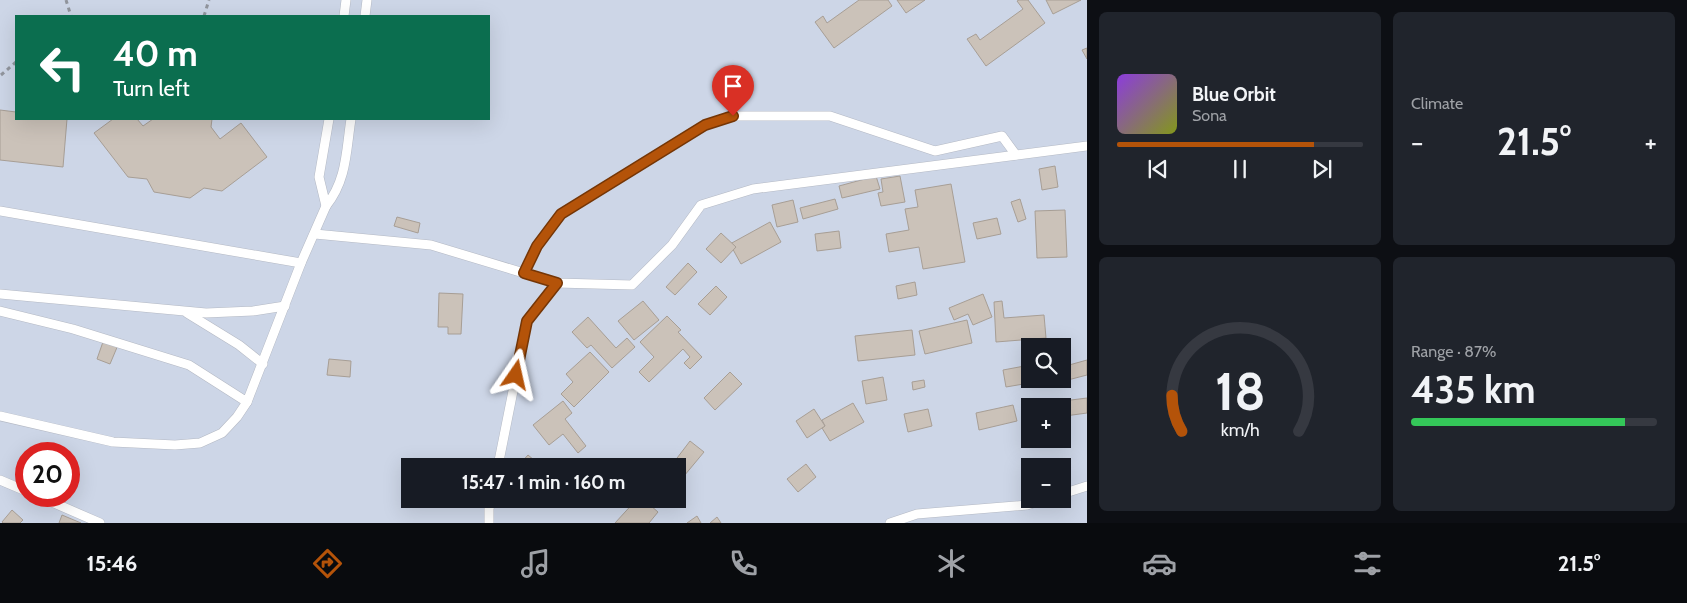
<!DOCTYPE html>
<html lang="en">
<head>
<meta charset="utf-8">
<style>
	:root { --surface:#171b24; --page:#20242c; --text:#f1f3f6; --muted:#9ea1a6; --line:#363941; --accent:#b45309 }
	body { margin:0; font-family:Cabin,sans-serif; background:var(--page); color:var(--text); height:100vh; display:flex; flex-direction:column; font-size:19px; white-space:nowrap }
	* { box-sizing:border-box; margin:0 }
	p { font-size:16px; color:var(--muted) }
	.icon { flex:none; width:28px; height:28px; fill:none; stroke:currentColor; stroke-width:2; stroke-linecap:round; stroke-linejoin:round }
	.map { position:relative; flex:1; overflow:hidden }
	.panel { display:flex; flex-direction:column; gap:12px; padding:12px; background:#0d0f14; width:600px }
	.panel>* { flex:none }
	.guide { position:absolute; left:15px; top:15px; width:475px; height:105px; border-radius:0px; box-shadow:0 5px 20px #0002; background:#0b6e4f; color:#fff; overflow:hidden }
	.controls { position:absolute; left:1021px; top:338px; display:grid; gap:10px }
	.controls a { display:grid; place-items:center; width:50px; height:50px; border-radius:0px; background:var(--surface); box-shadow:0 5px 20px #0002; font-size:25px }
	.speed { position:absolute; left:15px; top:442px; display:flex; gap:10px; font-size:25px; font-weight:700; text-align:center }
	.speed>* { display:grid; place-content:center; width:65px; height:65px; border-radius:50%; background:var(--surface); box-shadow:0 5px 20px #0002; line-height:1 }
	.speed .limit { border:8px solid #d22; background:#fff; color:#111 }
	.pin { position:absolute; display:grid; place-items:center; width:42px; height:42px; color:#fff; margin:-51px -21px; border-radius:50% 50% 50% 0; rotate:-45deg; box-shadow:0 0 5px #0007 }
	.pin .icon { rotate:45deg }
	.me { position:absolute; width:55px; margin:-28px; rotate:11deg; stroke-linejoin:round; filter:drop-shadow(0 0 4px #0008) }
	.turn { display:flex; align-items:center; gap:18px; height:105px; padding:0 15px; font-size:22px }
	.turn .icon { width:65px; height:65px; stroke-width:2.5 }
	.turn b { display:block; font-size:35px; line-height:42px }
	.big { font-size:38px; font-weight:800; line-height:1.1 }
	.panel .tile { flex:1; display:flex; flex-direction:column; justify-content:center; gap:8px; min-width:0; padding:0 18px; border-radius:8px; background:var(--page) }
	.panel .dial { align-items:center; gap:0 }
	.dial svg { height:130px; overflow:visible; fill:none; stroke:var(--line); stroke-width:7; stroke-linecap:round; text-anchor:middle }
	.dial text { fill:var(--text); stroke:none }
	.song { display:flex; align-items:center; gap:15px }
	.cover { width:60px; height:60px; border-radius:8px; background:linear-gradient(135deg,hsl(270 70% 55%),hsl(70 70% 35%)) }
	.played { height:5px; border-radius:2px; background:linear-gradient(90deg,var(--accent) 80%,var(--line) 80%) }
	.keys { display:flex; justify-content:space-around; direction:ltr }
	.heat { display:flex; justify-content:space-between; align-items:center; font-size:28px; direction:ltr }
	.charge { height:8px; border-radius:4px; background:linear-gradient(90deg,#34c759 87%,var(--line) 0) }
	.panel .tiles { flex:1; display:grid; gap:12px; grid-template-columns:repeat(2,1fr) }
	.trip { position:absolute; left:401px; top:458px; width:285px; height:50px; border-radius:0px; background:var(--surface); box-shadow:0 5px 20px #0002; font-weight:800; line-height:50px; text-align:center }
	.tabs { display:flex; height:80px; justify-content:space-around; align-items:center; background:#090b0e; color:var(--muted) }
	.tabs .icon { width:35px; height:35px }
	.tabs .current { color:var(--accent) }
	.tabs b { font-size:22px; color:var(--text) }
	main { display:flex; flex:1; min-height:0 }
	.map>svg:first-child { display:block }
</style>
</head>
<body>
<main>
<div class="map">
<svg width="1087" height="523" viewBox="0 0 1087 523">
	<rect width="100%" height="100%" fill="#dde2ed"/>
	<path fill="#cdd6e7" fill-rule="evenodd" d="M 0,0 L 1087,0 L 1087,523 L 0,523 ZM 16,16 L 489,16 L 489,119 L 16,119 ZM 1030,346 L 1062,346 L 1062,379 L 1030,379 ZM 1030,406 L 1062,406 L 1062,439 L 1030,439 ZM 26,454 L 69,454 L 69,496 L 26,496 ZM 410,466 L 678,466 L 678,499 L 410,499 ZM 1030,466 L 1062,466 L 1062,499 L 1030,499 Z"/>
	<g fill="#cbc2b9" stroke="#a79e95">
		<path d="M 859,0 L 888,0 L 892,6 L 834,48 L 815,22 L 823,16 L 827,23 Z"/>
		<path d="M 897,0 L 925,0 L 906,13 Z"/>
		<path d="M 1019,0 L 1028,0 L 1045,23 L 986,66 L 967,39 L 976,34 L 980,40 L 1023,9 L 1017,1 Z"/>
		<path d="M 1046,0 L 1081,0 L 1053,14 Z"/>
		<path d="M 1087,48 L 1087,59 L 1082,50 Z"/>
		<path d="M 0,110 L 16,112 L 16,119 L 67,119 L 63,167 L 0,160 Z"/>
		<path d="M 113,119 L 137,119 L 143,126 L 153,119 L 212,119 L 211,127 L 220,139 L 241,123 L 267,157 L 222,191 L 204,188 L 190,198 L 154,192 L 147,179 L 128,177 L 94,133 Z"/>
		<path d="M 1055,166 L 1058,187 L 1042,190 L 1039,169 Z"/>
		<path d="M 876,176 L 880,189 L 842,198 L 839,186 Z"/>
		<path d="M 900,176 L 905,202 L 881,206 L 878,193 L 883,192 L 881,179 Z"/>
		<path d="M 951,184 L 965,262 L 923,269 L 919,247 L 889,252 L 886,234 L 909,230 L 905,209 L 918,207 L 915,190 Z"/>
		<path d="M 835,199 L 838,209 L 803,219 L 800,208 Z"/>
		<path d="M 1020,199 L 1026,219 L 1018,222 L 1011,202 Z"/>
		<path d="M 793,200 L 798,222 L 777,227 L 772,205 Z"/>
		<path d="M 1065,210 L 1067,257 L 1037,258 L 1035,211 Z"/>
		<path d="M 397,217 L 420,223 L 418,233 L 394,226 Z"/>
		<path d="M 997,218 L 1001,234 L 977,239 L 973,223 Z"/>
		<path d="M 770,222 L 781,242 L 741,264 L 730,244 Z"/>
		<path d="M 839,231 L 841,248 L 817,251 L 815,234 Z"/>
		<path d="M 721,233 L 736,247 L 721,263 L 706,249 Z"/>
		<path d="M 688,263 L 697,272 L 675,295 L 666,287 Z"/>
		<path d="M 915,282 L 917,295 L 898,299 L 896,286 Z"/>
		<path d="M 716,286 L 727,297 L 710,315 L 698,304 Z"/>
		<path d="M 439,293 L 463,294 L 461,334 L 448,334 L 448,327 L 438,327 Z"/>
		<path d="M 983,294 L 992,317 L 973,325 L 968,314 L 954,320 L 949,308 Z"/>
		<path d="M 643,301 L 659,320 L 634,340 L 618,321 Z"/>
		<path d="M 1002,301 L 1004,318 L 1044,315 L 1046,338 L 996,342 L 994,302 Z"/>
		<path d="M 667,316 L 681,330 L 678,332 L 702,357 L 690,369 L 684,363 L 690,357 L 683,349 L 649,382 L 639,372 L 654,357 L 640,342 Z"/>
		<path d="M 588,317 L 616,348 L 627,338 L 635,347 L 612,368 L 591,345 L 587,348 L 572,332 Z"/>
		<path d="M 967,320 L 972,343 L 925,354 L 919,331 Z"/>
		<path d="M 912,330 L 915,355 L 858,361 L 855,336 Z"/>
		<path d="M 104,339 L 118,345 L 110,364 L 97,359 Z"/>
		<path d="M 590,352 L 609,372 L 574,407 L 561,394 L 573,382 L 566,374 Z"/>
		<path d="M 329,359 L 351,361 L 350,377 L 327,375 Z"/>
		<path d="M 1087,360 L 1087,375 L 1064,381 L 1062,367 Z"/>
		<path d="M 1030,365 L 1030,379 L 1053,379 L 1006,387 L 1003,370 Z"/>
		<path d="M 730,372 L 742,384 L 715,410 L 704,398 Z"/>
		<path d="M 883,377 L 887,400 L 866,404 L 862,381 Z"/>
		<path d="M 924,380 L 925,387 L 913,390 L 912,382 Z"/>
		<path d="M 1087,398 L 1087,413 L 1065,416 L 1063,401 Z"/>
		<path d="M 563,401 L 572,413 L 565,419 L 586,446 L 578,453 L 563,434 L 549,445 L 533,425 Z"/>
		<path d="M 853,403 L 864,422 L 830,441 L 822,428 L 825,426 L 822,420 Z"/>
		<path d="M 1013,405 L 1017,421 L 979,430 L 976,413 Z"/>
		<path d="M 814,409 L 825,426 L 807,438 L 796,421 Z"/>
		<path d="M 928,409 L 932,426 L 908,432 L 904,414 Z"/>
		<path d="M 690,441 L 704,452 L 684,476 L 678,471 L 678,466 L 671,466 Z"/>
		<path d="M 528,455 L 541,466 L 518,466 Z"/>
		<path d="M 806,464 L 816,477 L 798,492 L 787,479 Z"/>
		<path d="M 637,499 L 643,499 L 658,512 L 649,523 L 615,523 Z"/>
		<path d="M 12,510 L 23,520 L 20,523 L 3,523 L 2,522 Z"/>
		<path d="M 62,515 L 81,523 L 59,523 Z"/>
		<path d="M 697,516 L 701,523 L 687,523 Z"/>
		<path d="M 717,517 L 721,523 L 710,523 Z"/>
	</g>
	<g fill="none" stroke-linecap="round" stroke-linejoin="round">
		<g stroke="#b4b9c4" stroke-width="10">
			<g id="lane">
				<path d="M 344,16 L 346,0"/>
				<path d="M 365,16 L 367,0"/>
				<path d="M 329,119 L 319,177 L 326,206 C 347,180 346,151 351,119"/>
				<path d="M 0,211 L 301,263"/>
				<path d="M 315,234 L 431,245 L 557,283 L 632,285 L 672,245 L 701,205 L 753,189 L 1087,146"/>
				<path d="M 524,273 L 537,246 L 561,214 L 705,125 L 733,116 L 830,116 L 935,151 L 1002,136 L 1016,155"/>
				<path d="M 0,294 L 206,313 L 253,311 L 285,306"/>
				<path d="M 0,311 L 73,329 L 189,365 L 247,402 L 301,263 L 326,206"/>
				<path d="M 187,313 L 239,345 L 263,364"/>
				<path d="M 0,416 L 113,442 L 175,445 L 200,443 L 222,433 L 237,417 L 247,402"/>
				<path d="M 498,466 L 527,321 L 557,283"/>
				<path d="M 0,480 L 26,491"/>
				<path d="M 1062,494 L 1087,486"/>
				<path d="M 38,496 L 100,523"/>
				<path d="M 489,523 L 489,509 L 491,499"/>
				<path d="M 890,523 L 917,514 L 1027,505 L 1046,499"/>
			</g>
		</g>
		<g stroke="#91959d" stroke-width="3" stroke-dasharray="4 4" stroke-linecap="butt">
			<path d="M 66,0 L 71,16"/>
			<path d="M 204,16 L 209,0"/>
			<path d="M 1,75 L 16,62"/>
		</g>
		<use href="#lane" stroke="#fff" stroke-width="9"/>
	</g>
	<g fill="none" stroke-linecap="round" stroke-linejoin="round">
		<g stroke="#753606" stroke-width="12">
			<path id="route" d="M 516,375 L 527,321 L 557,283 L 524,273 L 537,246 L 561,214 L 705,125 L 733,116"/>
		</g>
		<use href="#route" stroke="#b45309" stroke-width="9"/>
	</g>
</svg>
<div class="controls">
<a><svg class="icon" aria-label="search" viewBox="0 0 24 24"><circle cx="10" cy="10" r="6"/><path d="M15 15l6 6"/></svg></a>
<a>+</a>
<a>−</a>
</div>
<div class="speed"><div class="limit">20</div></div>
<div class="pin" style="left:733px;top:116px;background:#d93025"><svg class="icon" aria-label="arrive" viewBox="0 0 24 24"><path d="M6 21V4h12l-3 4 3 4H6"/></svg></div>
<svg class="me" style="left:516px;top:375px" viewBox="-20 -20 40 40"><path d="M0-17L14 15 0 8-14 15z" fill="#b45309" stroke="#fff" stroke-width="4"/></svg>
<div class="trip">15:47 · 1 min · 160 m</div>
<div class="guide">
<div class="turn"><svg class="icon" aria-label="left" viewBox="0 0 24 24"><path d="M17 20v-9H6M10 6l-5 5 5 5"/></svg><div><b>40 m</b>Turn left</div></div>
</div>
</div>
<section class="panel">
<div class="tiles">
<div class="tile">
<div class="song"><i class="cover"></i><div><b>Blue Orbit</b><p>Sona</p></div></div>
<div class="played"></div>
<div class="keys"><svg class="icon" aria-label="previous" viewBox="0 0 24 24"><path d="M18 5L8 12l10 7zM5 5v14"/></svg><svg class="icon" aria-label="pause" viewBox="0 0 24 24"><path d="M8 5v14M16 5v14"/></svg><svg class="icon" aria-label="next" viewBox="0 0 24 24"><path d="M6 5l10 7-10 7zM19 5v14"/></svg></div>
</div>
<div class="tile"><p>Climate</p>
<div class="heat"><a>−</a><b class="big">21.5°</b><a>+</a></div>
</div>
<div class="tile dial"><svg viewBox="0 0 100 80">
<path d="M14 69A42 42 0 1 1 86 69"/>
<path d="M14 69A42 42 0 0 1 8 47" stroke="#b45309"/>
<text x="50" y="56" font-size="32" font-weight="700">18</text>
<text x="50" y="72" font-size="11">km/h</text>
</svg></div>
<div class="tile"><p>Range · 87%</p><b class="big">435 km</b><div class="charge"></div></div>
</div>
</section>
</main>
<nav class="tabs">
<b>15:46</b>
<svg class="icon current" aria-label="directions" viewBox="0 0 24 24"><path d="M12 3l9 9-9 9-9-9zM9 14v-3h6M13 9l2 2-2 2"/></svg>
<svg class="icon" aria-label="music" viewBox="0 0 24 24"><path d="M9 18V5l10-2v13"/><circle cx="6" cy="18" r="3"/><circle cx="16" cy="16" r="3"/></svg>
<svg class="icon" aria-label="phone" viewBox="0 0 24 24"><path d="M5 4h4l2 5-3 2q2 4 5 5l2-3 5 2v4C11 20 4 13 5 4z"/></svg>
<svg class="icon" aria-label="climate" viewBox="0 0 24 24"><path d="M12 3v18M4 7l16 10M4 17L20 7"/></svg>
<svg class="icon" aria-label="car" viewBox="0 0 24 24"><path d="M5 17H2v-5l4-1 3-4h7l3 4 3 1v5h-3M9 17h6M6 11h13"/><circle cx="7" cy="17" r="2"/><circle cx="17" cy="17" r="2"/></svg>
<svg class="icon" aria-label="filters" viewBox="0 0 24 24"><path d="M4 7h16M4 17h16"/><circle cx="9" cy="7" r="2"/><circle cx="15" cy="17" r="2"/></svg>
<b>21.5°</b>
</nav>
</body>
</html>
